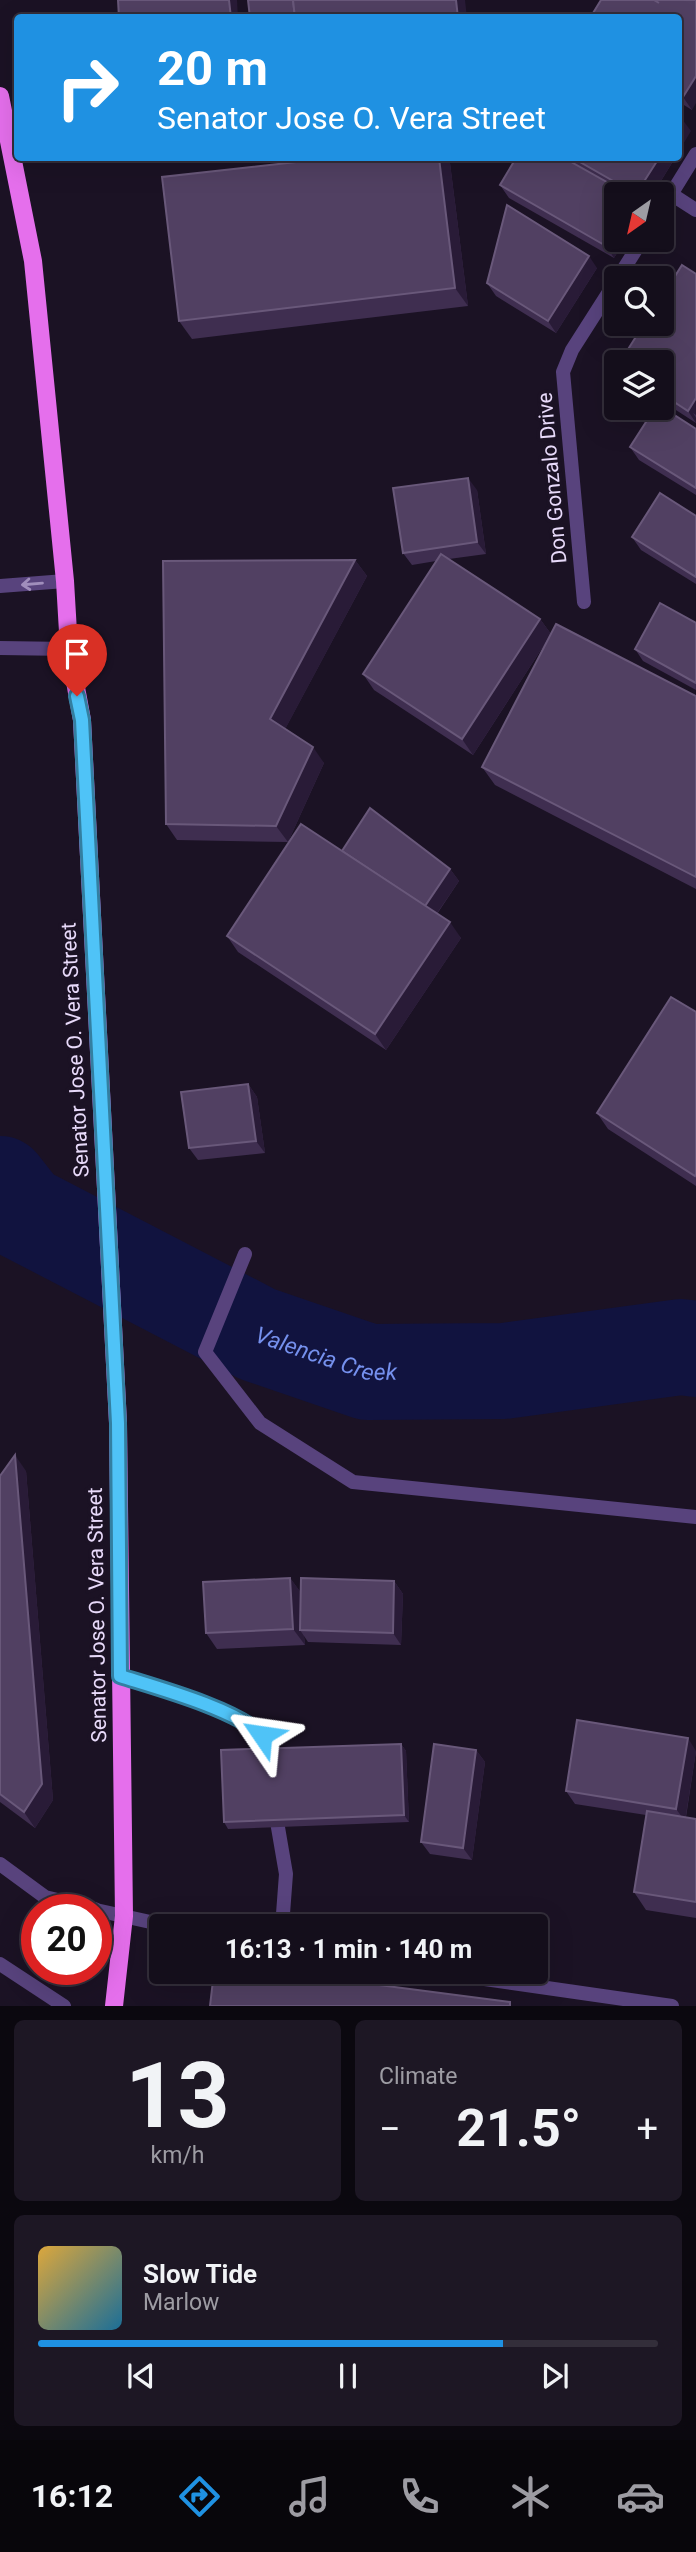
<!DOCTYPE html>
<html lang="en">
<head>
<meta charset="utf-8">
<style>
	:root { --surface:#140e1b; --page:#1d1724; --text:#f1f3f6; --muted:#9d9ca3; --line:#332e3a; --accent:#1f91e2 }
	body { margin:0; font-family:Roboto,sans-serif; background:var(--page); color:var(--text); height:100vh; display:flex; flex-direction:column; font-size:26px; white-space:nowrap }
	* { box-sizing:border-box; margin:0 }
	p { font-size:23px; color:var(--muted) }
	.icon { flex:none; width:38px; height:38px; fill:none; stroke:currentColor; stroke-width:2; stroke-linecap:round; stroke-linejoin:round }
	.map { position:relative; height:2006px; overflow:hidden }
	.panel { display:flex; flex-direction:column; gap:14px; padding:14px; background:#0b080f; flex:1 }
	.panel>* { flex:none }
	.banner { position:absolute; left:14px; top:14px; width:668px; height:147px; border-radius:7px; box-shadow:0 7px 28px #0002,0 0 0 2px var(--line); background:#1f91e2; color:#fff; overflow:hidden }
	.needle { width:46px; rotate:214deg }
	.controls { position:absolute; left:604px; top:182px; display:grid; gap:14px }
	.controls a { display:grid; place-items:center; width:70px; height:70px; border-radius:7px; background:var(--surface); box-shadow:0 7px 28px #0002,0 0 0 2px var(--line); font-size:35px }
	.speed { position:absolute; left:21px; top:1894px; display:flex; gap:14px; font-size:35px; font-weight:700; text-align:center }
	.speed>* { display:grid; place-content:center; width:91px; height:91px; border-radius:50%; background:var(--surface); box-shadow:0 7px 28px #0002,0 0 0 2px var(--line); line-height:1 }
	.speed .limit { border:10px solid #d22; background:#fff; color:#111 }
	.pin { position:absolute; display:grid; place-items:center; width:60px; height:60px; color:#fff; margin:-72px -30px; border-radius:50% 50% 50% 0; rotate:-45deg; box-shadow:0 0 7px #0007 }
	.pin .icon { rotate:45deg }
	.me { position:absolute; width:77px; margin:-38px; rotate:302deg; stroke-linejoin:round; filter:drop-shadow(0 0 5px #0008) }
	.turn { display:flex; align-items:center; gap:24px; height:147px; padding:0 28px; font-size:32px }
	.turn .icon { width:91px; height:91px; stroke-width:2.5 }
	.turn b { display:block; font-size:49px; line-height:60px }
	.big { font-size:52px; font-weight:700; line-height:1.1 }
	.panel .tile { flex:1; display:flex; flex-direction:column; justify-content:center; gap:10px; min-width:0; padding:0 24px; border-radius:10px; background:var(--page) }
	.panel .dial { align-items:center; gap:0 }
	.dial b { font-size:91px; line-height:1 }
	.song { display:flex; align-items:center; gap:21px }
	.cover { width:84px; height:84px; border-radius:10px; background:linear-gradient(135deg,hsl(40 70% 55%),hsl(200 70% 35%)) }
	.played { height:7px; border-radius:4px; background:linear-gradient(90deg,var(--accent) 75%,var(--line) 75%) }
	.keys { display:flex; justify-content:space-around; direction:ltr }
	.heat { display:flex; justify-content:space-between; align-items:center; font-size:38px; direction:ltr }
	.panel .tiles { flex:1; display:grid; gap:14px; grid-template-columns:1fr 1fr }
	.tile:last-child { grid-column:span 2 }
	.trip { position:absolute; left:149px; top:1914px; width:399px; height:70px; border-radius:7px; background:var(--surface); box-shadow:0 7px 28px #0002,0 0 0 2px var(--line); font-weight:700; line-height:70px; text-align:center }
	.tabs { display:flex; height:112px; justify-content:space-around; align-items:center; background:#08060b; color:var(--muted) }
	.tabs .icon { width:49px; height:49px }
	.tabs .selected { color:var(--accent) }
	.tabs b { font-size:32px; color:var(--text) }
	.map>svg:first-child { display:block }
</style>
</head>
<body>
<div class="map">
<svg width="696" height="2006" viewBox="0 0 696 2006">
	<rect width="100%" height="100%" fill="#1b1224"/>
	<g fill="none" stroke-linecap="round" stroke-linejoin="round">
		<path stroke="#11133f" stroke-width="96" id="s1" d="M 0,1184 L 22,1212 L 257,1334 L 368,1372 L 504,1371 L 681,1347 L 696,1349"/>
		<g stroke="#58437d" stroke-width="14">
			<path d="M 245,1254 L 205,1352 L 260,1423 L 353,1482 L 696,1517"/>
			<path d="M 120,1676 C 146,1684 249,1715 261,1734 C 266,1742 266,1757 268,1766"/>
			<path d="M 275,1810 L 286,1874 L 282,1927"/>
			<path d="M 0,1964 L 64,2006"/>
		</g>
		<g stroke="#58437d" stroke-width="14">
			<path d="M 671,194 L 696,210"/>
			<path d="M 662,209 L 696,154"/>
			<path d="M 618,278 L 642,240"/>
			<path d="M 0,586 L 65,581"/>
			<path d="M 584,602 L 563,372 L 572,350 L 616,281"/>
			<path d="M 0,648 L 69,649"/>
			<path d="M 0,1864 L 45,1897 L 95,1909"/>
			<path d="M 96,1910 L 173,1927"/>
			<path d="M 436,1972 L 672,2006"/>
		</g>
		<path stroke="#e56fec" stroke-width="18" d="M 0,96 L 33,261 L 65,581 L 69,649 L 82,720 L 118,1423 L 124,1916 L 114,2006"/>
	</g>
	<g fill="#3f2e50">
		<path d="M 696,0 L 692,110 L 679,102 L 679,18 Z"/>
		<path d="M 332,158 L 446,158 L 450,163 L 468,306 L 192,339 L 179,321 Z"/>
		<path d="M 516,158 L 675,158 L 653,194 L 616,194 L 616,240 L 625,240 L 614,258 L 509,198 L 500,185 Z"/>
		<path d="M 597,268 L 556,333 L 496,296 L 487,283 Z"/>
		<path d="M 696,274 L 696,423 L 662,401 L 662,362 Z"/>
		<path d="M 696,429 L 696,495 L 639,460 L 630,447 Z"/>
		<path d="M 477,490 L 486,554 L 449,559 L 540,619 L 551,634 L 696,696 L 696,889 L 495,785 L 482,767 L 546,642 L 473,755 L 374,690 L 363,674 L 436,561 L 412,565 L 403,553 Z"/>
		<path d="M 696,516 L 696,584 L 641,550 L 632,537 Z"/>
		<path d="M 355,560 L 367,576 L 285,729 L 324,763 L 288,842 L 177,840 L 166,824 Z"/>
		<path d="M 696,623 L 696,690 L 643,661 L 635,649 Z"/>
		<path d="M 342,851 L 450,869 L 459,881 L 437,914 L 461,938 L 386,1050 L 238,952 L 227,936 Z"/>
		<path d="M 696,1012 L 696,1186 L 608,1129 L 597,1113 Z"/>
		<path d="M 248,1084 L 257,1097 L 265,1153 L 198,1160 L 189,1148 Z"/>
		<path d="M 26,1471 L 53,1800 L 35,1828 L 0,1802 L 0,1476 Z"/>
		<path d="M 290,1578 L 301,1593 L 394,1581 L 403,1594 L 401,1645 L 308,1642 L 304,1636 L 305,1645 L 217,1649 L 206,1633 Z"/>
		<path d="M 401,1744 L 406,1751 L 409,1822 L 228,1829 L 224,1822 Z"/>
		<path d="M 476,1750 L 485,1762 L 472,1860 L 430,1854 L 421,1842 Z"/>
		<path d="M 696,1751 L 686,1817 L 696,1819 L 696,1918 L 646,1910 L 634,1892 L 646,1815 L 575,1804 L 566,1791 Z"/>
	</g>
	<g fill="#291b37">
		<path d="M 229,0 L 237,0 L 238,18 L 231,18 Z"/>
		<path d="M 456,0 L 465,0 L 467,18 L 458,18 Z"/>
		<path d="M 696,76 L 696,103 L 692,110 L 683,97 Z"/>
		<path d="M 682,119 L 691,131 L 679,151 L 679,124 Z"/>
		<path d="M 439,158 L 446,158 L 450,163 L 468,306 L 455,288 Z"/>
		<path d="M 659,158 L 675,158 L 653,194 L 636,194 Z"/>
		<path d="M 616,228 L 616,240 L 625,240 L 614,258 L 606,246 Z"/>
		<path d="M 589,256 L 597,268 L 556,333 L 548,321 Z"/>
		<path d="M 696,398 L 696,415 L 693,413 L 696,418 L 696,423 L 688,411 Z"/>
		<path d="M 468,478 L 477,490 L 486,554 L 477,542 Z"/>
		<path d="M 355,560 L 367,576 L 282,735 L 270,719 Z"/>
		<path d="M 540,619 L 551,634 L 473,755 L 462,739 Z"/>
		<path d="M 313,747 L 324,763 L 288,842 L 276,826 Z"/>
		<path d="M 450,869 L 459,881 L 433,919 L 424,907 Z"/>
		<path d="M 450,922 L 461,938 L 386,1050 L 375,1034 Z"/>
		<path d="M 248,1084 L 257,1097 L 265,1153 L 256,1141 Z"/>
		<path d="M 15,1455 L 26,1471 L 53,1800 L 35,1828 L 24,1812 Z"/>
		<path d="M 290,1578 L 302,1594 L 300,1630 L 304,1636 L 305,1645 L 293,1629 Z"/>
		<path d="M 394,1581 L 403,1594 L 401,1645 L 393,1633 Z"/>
		<path d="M 688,1738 L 696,1751 L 685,1821 L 676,1809 Z"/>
		<path d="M 401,1744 L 406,1751 L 409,1822 L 404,1815 Z"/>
		<path d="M 476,1750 L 485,1762 L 472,1860 L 463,1848 Z"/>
	</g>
	<g fill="#514062" stroke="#69587a" stroke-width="2">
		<path d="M 118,0 L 229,0 L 231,18 L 119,18 Z"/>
		<path d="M 248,0 L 293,0 L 295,18 L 250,18 Z"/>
		<path d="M 293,0 L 456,0 L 458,18 L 295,18 Z"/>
		<path d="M 601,0 L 654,0 L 659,3 L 654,0 L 696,0 L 696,76 L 683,97 L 679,95 L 679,18 L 590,18 Z"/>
		<path d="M 332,158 L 439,158 L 455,288 L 179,321 L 162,177 Z"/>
		<path d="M 516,158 L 564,158 L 628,194 L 616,194 L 616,228 L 606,246 L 500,185 Z"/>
		<path d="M 573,158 L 659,158 L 636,194 Z"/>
		<path d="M 507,205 L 589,256 L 548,321 L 487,283 Z"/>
		<path d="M 682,265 L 696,274 L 696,398 L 688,411 L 662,394 L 662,362 L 620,362 L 644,324 L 662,324 L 662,297 Z"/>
		<path d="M 662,407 L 696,429 L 696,488 L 630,447 L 655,408 Z"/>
		<path d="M 468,478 L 477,542 L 403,553 L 393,488 Z"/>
		<path d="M 660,493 L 696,516 L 696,577 L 632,537 Z"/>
		<path d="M 441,554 L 540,619 L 462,739 L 363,674 Z"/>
		<path d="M 355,560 L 270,719 L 313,747 L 276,826 L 166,824 L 163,561 Z"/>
		<path d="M 660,603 L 696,623 L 696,683 L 635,649 Z"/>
		<path d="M 556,624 L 696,696 L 696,877 L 482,767 Z"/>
		<path d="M 370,808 L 450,869 L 425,906 L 342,851 Z"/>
		<path d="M 301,824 L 450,922 L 375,1034 L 227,936 Z"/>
		<path d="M 671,997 L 696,1012 L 696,1174 L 695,1176 L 597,1113 Z"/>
		<path d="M 248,1084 L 256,1141 L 189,1148 L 181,1092 Z"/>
		<path d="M 15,1455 L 42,1784 L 24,1812 L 0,1794 L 0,1476 Z"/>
		<path d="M 290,1578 L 293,1629 L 206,1633 L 203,1582 Z"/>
		<path d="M 301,1578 L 394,1581 L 393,1633 L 300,1630 Z"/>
		<path d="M 577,1720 L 688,1738 L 676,1809 L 566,1791 Z"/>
		<path d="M 401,1744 L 404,1815 L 224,1822 L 221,1750 Z"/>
		<path d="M 434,1744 L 476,1750 L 463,1848 L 421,1842 Z"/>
		<path d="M 647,1811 L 696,1819 L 696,1902 L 634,1892 Z"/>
		<path d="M 214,1972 L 279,1972 L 510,2002 L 510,2006 L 210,2006 Z"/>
	</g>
	<defs><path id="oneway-shaft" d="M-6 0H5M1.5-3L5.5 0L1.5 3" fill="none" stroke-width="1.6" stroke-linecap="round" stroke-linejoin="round" transform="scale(1.75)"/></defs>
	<use stroke="#a08ebc" href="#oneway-shaft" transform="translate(32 584) rotate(175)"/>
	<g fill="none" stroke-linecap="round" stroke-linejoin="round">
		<g stroke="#337fa1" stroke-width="18">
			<path id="route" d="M 77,696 L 82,720 L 118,1423 L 120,1676 C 158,1688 235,1709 262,1735"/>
		</g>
		<use href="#route" stroke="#4fc3f7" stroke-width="12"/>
	</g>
	<g text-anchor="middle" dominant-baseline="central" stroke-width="7" stroke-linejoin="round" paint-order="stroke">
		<g font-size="21" fill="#e8dafa" stroke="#1b1224">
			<text transform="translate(552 478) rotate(-95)">Don Gonzalo Drive</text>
			<text transform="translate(75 1050) rotate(-93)">Senator Jose O. Vera Street</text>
			<text transform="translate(97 1615) rotate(-91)">Senator Jose O. Vera Street</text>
		</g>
		<g font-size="23" font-style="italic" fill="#7590ed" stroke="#1b1224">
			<text stroke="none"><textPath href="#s1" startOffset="373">Valencia Creek</textPath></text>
		</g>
	</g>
</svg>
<div class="controls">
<a><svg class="needle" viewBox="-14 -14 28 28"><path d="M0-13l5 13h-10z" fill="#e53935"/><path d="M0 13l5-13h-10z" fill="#9d9ca3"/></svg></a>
<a><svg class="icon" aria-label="search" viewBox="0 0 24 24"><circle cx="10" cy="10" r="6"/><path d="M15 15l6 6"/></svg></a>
<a><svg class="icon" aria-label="layers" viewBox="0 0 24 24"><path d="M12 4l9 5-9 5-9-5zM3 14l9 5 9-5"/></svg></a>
</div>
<div class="speed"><div class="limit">20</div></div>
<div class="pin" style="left:77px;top:696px;background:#d93025"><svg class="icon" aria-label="arrive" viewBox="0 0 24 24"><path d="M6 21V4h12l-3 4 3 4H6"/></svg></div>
<svg class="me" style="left:262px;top:1735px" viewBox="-20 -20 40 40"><path d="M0-17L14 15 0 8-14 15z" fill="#4fc3f7" stroke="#fff" stroke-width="4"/></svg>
<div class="trip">16:13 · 1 min · 140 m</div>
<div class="banner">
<div class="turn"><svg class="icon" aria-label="right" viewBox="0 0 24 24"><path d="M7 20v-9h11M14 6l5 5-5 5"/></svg><div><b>20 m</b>Senator Jose O. Vera Street</div></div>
</div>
</div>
<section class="panel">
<div class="tiles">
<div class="tile dial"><b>13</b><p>km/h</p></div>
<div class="tile"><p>Climate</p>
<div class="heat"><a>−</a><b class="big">21.5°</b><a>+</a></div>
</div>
<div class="tile">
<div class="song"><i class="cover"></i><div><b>Slow Tide</b><p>Marlow</p></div></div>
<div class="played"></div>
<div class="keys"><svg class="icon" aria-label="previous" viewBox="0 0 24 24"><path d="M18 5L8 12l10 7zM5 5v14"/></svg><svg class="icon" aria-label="pause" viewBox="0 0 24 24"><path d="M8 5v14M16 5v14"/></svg><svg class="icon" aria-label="next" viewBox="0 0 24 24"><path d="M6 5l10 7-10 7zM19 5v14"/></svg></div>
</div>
</div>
</section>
<nav class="tabs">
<b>16:12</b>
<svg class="icon selected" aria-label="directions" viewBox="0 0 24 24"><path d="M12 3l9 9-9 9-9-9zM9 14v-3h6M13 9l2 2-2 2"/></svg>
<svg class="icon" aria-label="music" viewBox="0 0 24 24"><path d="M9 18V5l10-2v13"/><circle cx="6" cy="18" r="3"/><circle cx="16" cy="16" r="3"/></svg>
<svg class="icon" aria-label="phone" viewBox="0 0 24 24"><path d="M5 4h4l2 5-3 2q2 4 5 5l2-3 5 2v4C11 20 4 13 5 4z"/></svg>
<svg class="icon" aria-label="climate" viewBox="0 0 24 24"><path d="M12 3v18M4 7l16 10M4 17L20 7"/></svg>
<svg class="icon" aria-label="car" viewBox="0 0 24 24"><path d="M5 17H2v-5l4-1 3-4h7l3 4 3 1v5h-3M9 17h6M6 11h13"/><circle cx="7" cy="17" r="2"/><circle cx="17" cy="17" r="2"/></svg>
</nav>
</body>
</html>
